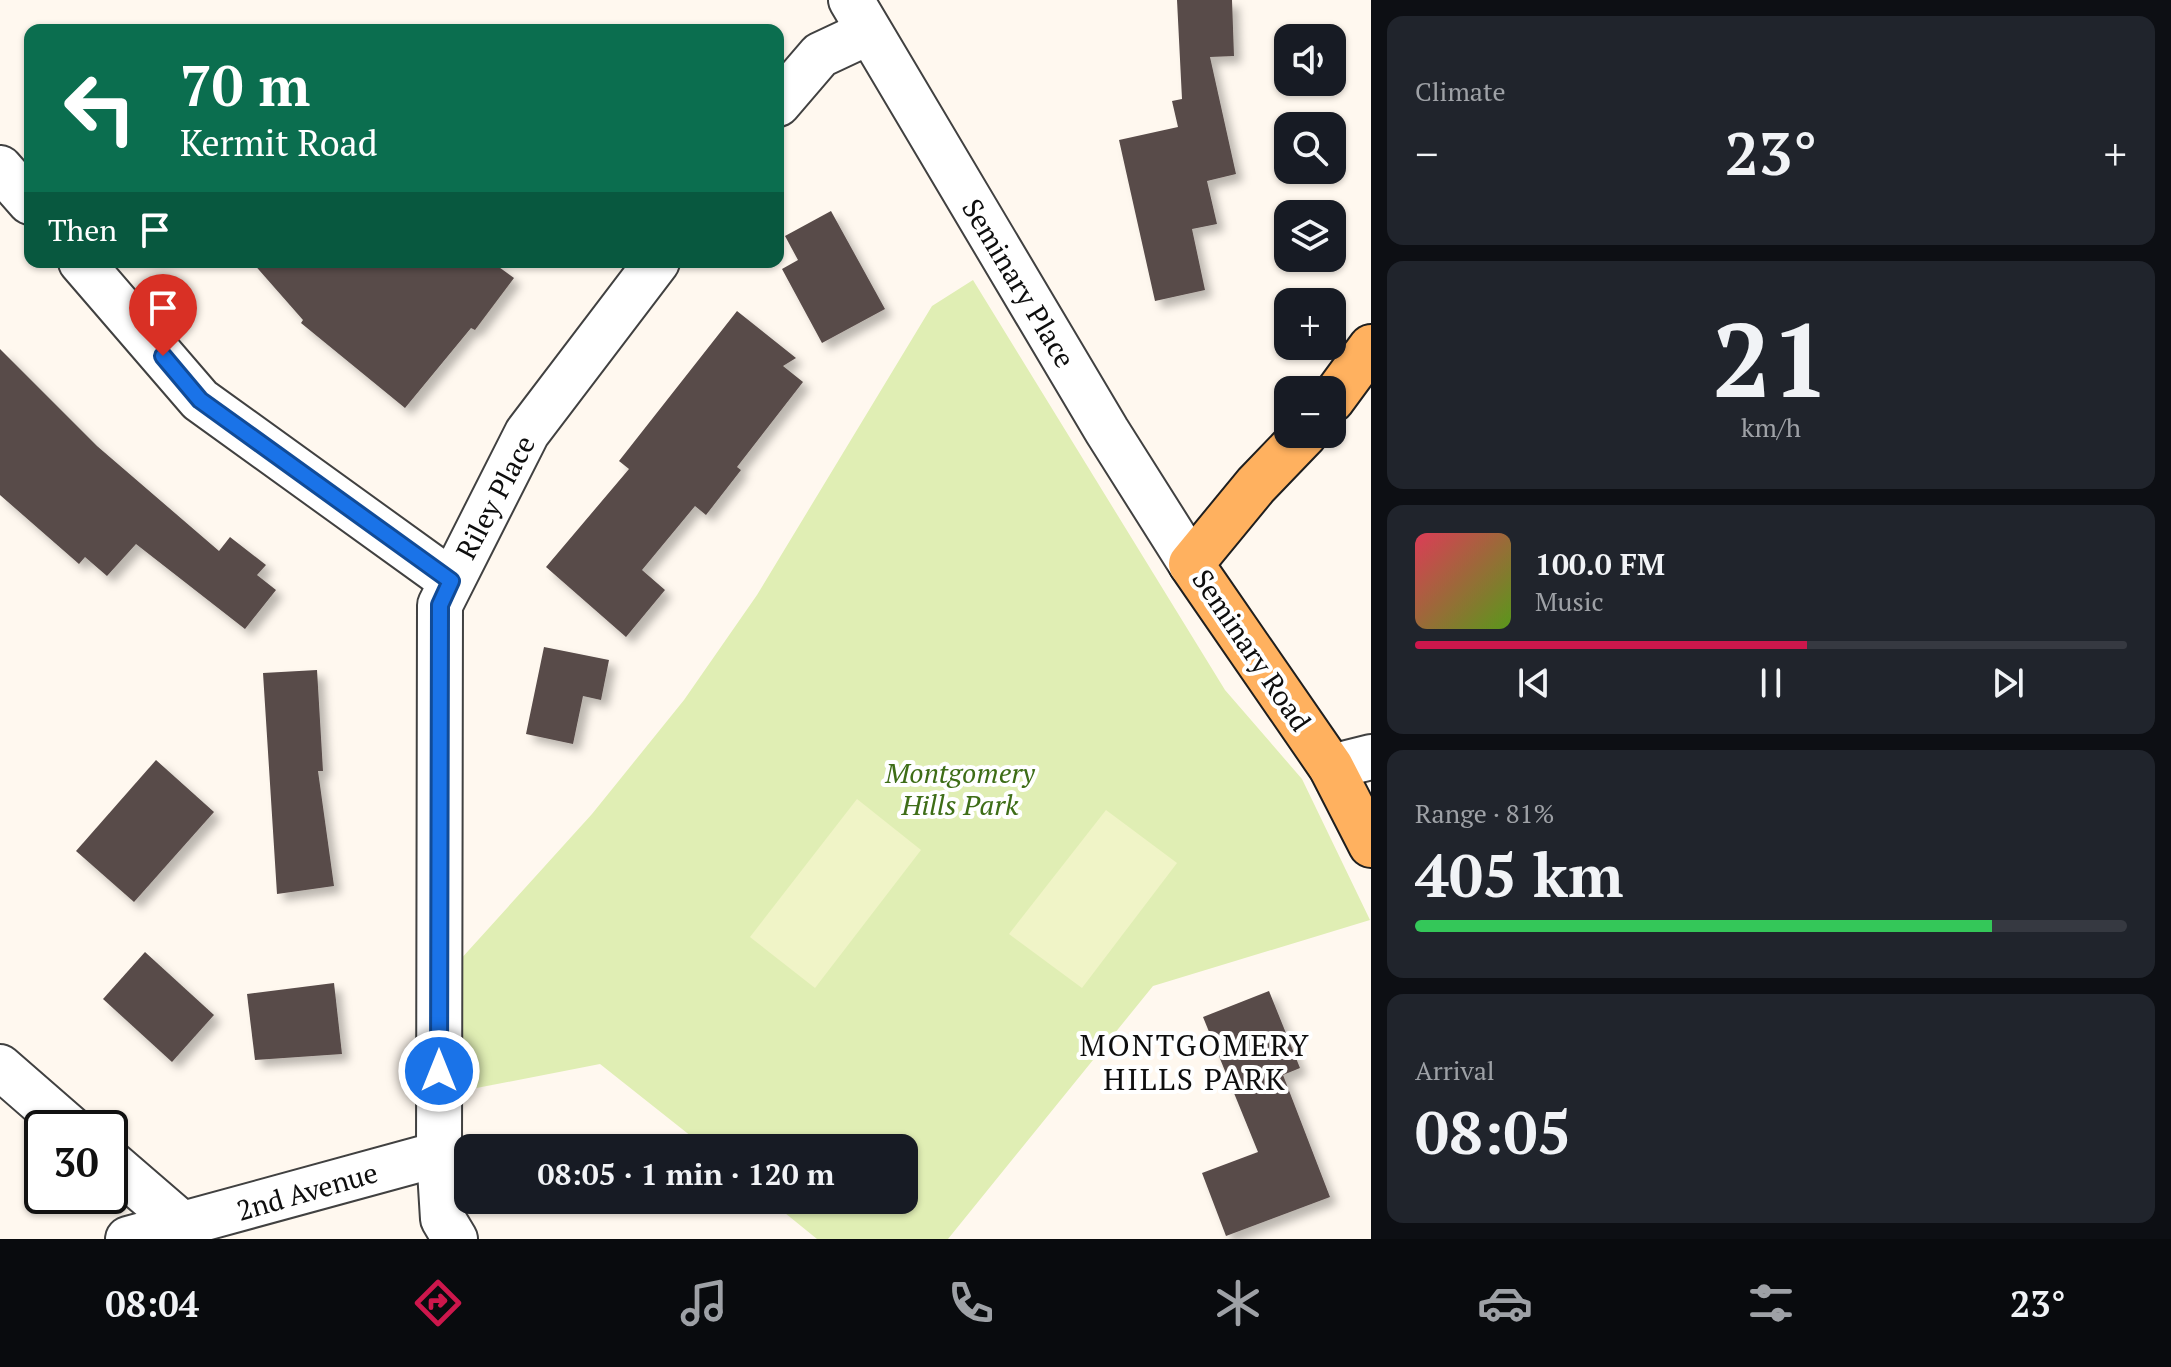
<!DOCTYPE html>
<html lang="en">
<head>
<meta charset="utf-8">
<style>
	:root { --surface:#171b24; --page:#20242c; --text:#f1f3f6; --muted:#9ea1a6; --line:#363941; --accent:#cd174c }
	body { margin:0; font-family:"PT Serif",serif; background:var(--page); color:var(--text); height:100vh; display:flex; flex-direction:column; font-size:30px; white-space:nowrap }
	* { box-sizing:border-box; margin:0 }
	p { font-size:26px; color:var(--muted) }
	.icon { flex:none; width:44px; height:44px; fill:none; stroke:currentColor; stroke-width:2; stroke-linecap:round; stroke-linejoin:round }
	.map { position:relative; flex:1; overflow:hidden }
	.details { display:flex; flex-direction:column; gap:16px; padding:16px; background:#0d0f14; width:800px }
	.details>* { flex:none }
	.top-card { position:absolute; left:24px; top:24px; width:760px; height:244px; border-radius:16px; box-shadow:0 2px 6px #0004; background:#0b6e4f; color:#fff; overflow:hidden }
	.controls { position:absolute; left:1274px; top:24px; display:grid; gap:16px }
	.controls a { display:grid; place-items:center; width:72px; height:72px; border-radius:16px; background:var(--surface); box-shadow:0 2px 6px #0004; font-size:40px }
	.speed { position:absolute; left:24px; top:1110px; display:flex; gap:16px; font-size:40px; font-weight:700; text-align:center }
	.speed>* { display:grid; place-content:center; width:104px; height:104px; border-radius:50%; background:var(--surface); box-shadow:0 2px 6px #0004; line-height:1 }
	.speed .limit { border:4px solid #111; border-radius:12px; background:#fff; color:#111 }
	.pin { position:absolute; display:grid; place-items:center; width:68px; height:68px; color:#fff; margin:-82px -34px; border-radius:50% 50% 50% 0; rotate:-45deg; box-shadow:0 0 8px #0007 }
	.pin .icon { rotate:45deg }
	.me { position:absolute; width:88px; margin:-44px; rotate:0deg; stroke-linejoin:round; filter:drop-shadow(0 0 6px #0008) }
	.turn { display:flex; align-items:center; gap:28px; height:168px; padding:0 24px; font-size:36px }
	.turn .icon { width:104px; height:104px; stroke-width:2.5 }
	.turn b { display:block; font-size:56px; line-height:68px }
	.then { display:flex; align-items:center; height:76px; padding:0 24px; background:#0003; gap:16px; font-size:30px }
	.big { font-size:60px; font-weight:700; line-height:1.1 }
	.details .widget { flex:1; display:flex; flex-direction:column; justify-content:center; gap:12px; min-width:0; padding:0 28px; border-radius:16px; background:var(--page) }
	.details .dial { align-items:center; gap:0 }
	.dial b { font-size:104px; line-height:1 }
	.song { display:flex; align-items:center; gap:24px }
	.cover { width:96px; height:96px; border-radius:12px; background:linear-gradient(135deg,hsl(350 70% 55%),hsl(90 70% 35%)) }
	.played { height:8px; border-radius:4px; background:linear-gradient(90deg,var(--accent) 55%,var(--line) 55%) }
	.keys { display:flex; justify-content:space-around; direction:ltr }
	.heat { display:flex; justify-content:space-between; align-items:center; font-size:44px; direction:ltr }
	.charge { height:12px; border-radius:6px; background:linear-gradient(90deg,#34c759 81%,var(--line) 0) }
	.trip { position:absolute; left:454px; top:1134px; width:464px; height:80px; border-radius:16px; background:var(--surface); box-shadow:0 2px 6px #0004; font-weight:700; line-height:80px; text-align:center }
	.tab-bar { display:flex; height:128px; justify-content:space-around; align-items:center; background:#090b0e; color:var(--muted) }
	.tab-bar .icon { width:56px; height:56px }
	.tab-bar .active { color:var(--accent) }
	.tab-bar b { font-size:36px; color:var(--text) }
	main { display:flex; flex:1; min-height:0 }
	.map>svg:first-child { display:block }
</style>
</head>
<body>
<main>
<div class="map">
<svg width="1371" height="1239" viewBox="0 0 1371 1239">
	<defs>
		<filter id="shadow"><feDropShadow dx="7" dy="7" stdDeviation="4" flood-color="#0004"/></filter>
	</defs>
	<rect width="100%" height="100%" fill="#fff8ef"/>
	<path fill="#e0eeb4" d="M 973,280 L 1225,690 L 1302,779 L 1370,920 L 1153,986 L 948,1239 L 817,1239 L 769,1200 L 904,1200 L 904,1148 L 706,1148 L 600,1064 L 456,1092 L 459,961 L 592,814 L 684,700 L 757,595 L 932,306 Z"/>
	<g fill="#f0f4c7">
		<path d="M 857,799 L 921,850 L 815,988 L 750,937 Z"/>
		<path d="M 1106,810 L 1177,863 L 1082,988 L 1009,934 Z"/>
	</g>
	<g fill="#584b49" filter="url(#shadow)">
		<path d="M 1177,0 L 1232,0 L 1234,56 L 1210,57 L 1236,174 L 1207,181 L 1217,224 L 1192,229 L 1205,290 L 1155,301 L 1119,140 L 1178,127 L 1172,101 L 1182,99 Z"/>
		<path d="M 831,211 L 885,309 L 822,343 L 782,269 L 798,260 L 785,236 Z"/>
		<path d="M 252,262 L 492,262 L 514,278 L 475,330 L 471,328 L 405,408 L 301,323 L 303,320 Z"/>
		<path d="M 737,311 L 796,358 L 783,366 L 803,382 L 737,467 L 741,470 L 706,515 L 695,506 L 642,570 L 665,590 L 626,637 L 546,567 L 629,469 L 619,461 Z"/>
		<path d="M 0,349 L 97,446 L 219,551 L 230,537 L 266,565 L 257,575 L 276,590 L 245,629 L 136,544 L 107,576 L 85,557 L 79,564 L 0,495 Z"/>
		<path d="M 544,647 L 609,660 L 601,700 L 583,696 L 573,744 L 526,734 Z"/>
		<path d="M 317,670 L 323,771 L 318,771 L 334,886 L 277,894 L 263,673 Z"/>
		<path d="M 156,760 L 214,812 L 134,902 L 76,851 Z"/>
		<path d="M 145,952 L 214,1015 L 172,1062 L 103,999 Z"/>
		<path d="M 334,983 L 342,1054 L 255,1060 L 247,994 Z"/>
		<path d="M 1269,991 L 1300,1068 L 1283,1075 L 1330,1197 L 1226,1236 L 1202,1173 L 1258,1152 L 1203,1017 Z"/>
	</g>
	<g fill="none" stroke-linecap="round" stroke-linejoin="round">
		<g stroke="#414141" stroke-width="48">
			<g id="minor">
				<path d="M 851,0 L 1107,431 L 1191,564"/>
				<path d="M 778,104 L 820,55 L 869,32"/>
				<path d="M 0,168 L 30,202"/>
				<path d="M 81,262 L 200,400 L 451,581"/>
				<path d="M 1331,767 L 1371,757"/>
				<path d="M 0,1067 L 70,1128"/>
				<path d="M 110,1162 L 183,1225"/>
				<path d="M 128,1239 L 439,1154"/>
				<path d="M 455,1239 L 443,1219 L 439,1154 L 440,605 L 527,433 L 657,262"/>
			</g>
		</g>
		<g stroke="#1f1f1f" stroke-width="48">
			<g id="major">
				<path d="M 1332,400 L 1371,347"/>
				<path d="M 1305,434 L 1256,485 L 1191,564 L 1331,767 L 1371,845"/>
			</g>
		</g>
		<use href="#minor" stroke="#fff" stroke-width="44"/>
		<use href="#major" stroke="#ffb15f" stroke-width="44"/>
	</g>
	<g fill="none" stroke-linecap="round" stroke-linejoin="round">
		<g stroke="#114b97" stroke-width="20">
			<path id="route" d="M 163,356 L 200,400 L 451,581 L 440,605 L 439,1071"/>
		</g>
		<use href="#route" stroke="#1a73e8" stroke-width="14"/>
	</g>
	<g text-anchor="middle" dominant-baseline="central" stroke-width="8" stroke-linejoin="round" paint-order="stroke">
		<g font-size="28" fill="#0e0e0e" stroke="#fff">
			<text transform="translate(1019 283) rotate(59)">Seminary Place</text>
			<text transform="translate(495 497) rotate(-62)">Riley Place</text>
			<text transform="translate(1252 650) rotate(56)">Seminary Road</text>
			<text transform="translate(307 1191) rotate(-16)">2nd Avenue</text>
		</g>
		<g font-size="28" font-style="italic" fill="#3e6d17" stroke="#fff">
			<text x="960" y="772">Montgomery<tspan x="960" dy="32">Hills Park</tspan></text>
		</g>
		<g font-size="30" letter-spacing="2" fill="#0e0e0e" stroke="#fff">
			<text x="1195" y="1045">MONTGOMERY<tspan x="1195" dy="34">HILLS PARK</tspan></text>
		</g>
	</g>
</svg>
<div class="controls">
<a><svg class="icon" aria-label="sound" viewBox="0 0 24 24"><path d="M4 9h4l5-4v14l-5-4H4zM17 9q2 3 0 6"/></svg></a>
<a><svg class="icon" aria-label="search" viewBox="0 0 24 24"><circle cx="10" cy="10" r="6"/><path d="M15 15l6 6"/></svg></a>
<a><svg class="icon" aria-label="layers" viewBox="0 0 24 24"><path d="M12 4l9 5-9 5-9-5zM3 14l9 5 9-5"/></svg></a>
<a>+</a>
<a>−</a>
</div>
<div class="speed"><div class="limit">30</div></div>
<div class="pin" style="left:163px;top:356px;background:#d93025"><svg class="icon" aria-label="arrive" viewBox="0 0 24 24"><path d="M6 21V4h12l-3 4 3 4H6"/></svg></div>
<svg class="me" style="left:439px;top:1071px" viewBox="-20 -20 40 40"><circle r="17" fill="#1a73e8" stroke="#fff" stroke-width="3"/><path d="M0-11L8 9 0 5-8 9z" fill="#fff"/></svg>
<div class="trip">08:05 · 1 min · 120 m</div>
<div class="top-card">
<div class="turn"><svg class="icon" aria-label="left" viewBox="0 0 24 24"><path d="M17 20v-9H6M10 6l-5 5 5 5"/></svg><div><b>70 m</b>Kermit Road</div></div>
<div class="then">Then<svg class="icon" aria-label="arrive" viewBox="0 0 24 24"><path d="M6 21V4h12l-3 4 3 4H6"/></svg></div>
</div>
</div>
<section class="details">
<div class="widget"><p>Climate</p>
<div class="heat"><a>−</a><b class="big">23°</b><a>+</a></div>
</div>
<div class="widget dial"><b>21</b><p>km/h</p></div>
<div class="widget">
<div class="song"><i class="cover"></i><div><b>100.0 FM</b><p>Music</p></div></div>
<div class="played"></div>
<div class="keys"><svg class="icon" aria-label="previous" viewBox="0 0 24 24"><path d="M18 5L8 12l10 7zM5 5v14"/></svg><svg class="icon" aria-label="pause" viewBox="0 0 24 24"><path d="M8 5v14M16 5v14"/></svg><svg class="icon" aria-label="next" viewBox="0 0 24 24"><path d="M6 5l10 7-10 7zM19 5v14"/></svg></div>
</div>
<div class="widget"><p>Range · 81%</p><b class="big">405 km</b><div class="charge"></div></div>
<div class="widget"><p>Arrival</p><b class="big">08:05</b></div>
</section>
</main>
<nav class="tab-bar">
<b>08:04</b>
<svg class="icon active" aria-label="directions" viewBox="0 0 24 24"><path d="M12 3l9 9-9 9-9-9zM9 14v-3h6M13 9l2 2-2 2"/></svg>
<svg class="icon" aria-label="music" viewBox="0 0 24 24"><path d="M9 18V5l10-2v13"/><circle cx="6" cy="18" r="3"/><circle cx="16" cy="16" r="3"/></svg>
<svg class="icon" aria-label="phone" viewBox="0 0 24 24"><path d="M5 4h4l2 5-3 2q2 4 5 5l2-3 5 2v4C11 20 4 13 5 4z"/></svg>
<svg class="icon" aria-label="climate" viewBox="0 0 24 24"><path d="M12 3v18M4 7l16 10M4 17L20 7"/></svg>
<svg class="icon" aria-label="car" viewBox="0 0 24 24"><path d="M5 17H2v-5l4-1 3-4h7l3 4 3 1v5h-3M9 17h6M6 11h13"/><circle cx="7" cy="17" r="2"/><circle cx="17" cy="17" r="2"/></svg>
<svg class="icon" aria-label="filters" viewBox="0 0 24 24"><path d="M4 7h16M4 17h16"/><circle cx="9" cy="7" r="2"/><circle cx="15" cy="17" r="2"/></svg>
<b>23°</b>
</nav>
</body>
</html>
